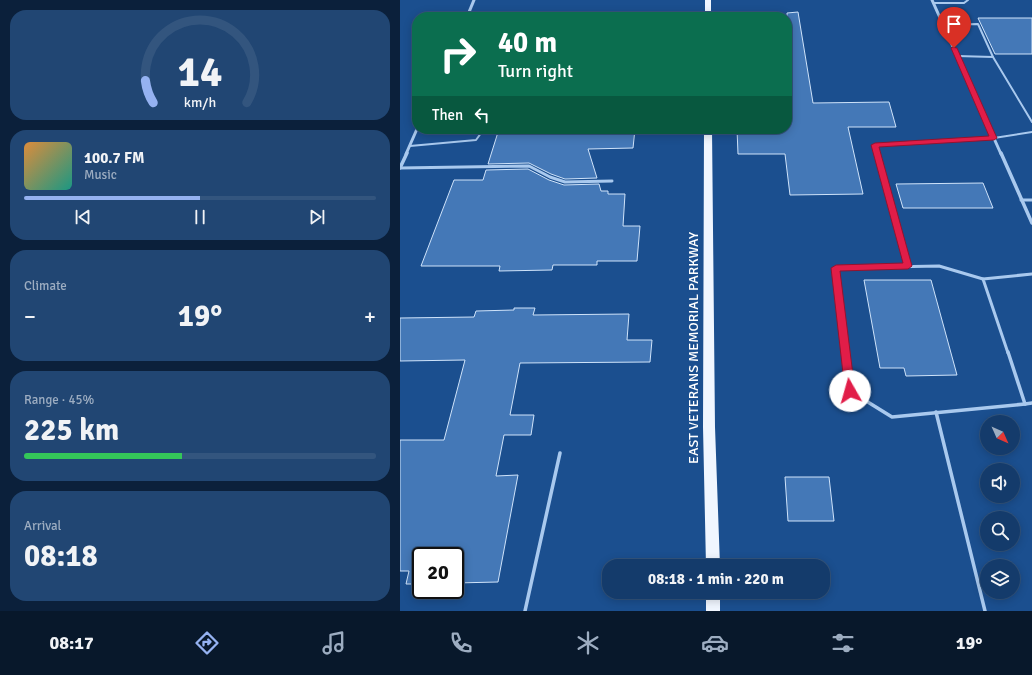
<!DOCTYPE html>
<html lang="en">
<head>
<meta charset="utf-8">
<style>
	:root { --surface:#143b6b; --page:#214673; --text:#f1f3f6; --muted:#9dadc1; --line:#33557e; --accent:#95b2f1 }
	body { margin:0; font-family:Signika,sans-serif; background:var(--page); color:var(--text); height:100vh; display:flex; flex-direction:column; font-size:15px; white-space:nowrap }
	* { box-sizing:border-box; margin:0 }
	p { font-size:13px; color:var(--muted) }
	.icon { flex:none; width:22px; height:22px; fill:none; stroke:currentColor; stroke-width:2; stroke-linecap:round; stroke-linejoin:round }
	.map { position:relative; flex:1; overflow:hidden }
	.sheet { display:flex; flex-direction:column; gap:10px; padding:10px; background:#0b203b; width:400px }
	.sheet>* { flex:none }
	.guide { position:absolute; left:12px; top:12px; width:380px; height:122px; border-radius:16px; box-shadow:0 2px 10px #0003,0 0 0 1px var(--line); background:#0b6e4f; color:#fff; overflow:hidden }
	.needle { width:26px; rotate:135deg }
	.tools { position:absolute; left:580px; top:415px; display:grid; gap:8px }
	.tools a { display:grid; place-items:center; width:40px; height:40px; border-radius:50%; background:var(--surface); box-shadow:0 2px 10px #0003,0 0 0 1px var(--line); font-size:20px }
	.speed { position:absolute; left:12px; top:547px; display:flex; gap:8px; font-size:20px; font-weight:700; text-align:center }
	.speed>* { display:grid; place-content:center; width:52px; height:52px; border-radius:50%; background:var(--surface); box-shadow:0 2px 10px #0003,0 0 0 1px var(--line); line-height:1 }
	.speed .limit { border:2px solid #111; border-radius:6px; background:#fff; color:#111 }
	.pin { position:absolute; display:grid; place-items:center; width:34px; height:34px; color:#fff; margin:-41px -17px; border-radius:50% 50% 50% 0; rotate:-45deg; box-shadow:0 0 4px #0007 }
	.pin .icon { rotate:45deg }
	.me { position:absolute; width:44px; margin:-22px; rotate:353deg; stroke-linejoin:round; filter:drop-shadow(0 0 3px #0008) }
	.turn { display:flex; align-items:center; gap:14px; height:84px; padding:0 20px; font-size:18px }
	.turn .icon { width:52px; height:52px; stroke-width:2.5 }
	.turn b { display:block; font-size:28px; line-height:34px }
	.then { display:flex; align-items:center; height:38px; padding:0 20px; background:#0003; gap:8px; font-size:15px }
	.big { font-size:30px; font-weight:700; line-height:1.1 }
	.sheet .tile { flex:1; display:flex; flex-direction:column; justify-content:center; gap:6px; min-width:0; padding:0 14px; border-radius:16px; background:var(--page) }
	.sheet .dial { align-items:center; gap:0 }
	.dial svg { height:104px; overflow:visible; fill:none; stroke:var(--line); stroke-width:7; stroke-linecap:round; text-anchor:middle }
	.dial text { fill:var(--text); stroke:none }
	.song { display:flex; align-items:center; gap:12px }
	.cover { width:48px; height:48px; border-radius:6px; background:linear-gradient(135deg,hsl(30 70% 55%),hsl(170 70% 35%)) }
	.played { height:4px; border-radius:2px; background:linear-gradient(90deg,var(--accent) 50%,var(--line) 50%) }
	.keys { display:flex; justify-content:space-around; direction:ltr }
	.heat { display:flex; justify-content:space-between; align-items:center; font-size:22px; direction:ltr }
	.charge { height:6px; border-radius:3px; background:linear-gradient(90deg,#34c759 45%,var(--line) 0) }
	.trip { position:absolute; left:202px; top:559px; width:228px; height:40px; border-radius:16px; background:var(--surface); box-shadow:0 2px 10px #0003,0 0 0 1px var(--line); font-weight:700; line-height:40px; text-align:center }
	.dock { display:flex; height:64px; justify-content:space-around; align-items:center; background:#08182b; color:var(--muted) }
	.dock .icon { width:28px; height:28px }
	.dock .current { color:var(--accent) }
	.dock b { font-size:18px; color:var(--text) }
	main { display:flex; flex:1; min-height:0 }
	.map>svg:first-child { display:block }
</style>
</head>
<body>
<main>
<section class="sheet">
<div class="tile dial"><svg viewBox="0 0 100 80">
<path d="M14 69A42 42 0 1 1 86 69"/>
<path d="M14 69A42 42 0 0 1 8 52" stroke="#95b2f1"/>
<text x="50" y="56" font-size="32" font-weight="700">14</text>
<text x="50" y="72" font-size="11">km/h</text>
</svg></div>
<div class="tile">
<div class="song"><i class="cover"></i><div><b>100.7 FM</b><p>Music</p></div></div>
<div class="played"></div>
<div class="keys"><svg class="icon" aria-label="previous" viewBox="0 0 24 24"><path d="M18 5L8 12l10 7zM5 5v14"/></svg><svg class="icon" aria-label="pause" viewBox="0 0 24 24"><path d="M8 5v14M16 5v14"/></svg><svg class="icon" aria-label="next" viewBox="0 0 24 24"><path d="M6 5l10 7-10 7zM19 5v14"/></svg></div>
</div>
<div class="tile"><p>Climate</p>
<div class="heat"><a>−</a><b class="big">19°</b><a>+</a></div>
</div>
<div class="tile"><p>Range · 45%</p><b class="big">225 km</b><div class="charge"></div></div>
<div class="tile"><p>Arrival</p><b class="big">08:18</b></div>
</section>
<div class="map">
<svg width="632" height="611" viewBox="0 0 632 611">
	<rect width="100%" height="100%" fill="#1b4f8f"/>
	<g fill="#4478b7" stroke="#cfe3fa">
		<path d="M 398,12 L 413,103 L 489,102 L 496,127 L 448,127 L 463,194 L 390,195 L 385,154 L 338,154 L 337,129 L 387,129 L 387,13 Z"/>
		<path d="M 578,18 L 632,18 L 632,54 L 595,54 Z"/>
		<path d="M 99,129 L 235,129 L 233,148 L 188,149 L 197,178 L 165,179 L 151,174 L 129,163 L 88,164 Z"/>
		<path d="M 128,169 L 149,180 L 164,185 L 199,184 L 201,191 L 208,191 L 208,194 L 225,194 L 223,226 L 240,226 L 237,261 L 197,261 L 197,265 L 153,265 L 152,270 L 99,271 L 100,266 L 21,266 L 54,180 L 83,180 L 86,170 Z"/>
		<path d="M 583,183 L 593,208 L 503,208 L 496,184 Z"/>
		<path d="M 464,280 L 531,280 L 557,375 L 506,376 L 504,368 L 480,368 Z"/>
		<path d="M 114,308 L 135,308 L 133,315 L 229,314 L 227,340 L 252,340 L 250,362 L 120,363 L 110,415 L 134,415 L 131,435 L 104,435 L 96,476 L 118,475 L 98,582 L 55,583 L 55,556 L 21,556 L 21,584 L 6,584 L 9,571 L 0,571 L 0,440 L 44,440 L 65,360 L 0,361 L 0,318 L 74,317 L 76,311 L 114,310 Z"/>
		<path d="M 385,477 L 429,477 L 434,521 L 388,521 Z"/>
	</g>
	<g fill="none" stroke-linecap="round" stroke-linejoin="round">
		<g stroke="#a9c9ee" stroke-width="2">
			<path d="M 534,3 L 564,3 L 568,0"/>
			<path d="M 543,25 L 578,24 L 593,57 L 557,56"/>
			<path d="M 593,57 L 632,122"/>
			<path d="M 10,146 L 76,140 L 84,129"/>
			<path d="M 477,154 L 475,145 L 594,138 L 632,132"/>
		</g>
		<g stroke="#a9c9ee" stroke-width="3">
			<path d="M 477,153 L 508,266"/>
			<path d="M 0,168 L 129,166 L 150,177 L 165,182 L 212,181"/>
			<path d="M 621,200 L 632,200"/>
			<path d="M 445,353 L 435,268 L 539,266 L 583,279"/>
			<path d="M 608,353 L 583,279 L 632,274"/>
		</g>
		<g stroke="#a9c9ee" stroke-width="3.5">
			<path d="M 445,352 L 450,391 L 492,417 L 625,404"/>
			<path d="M 608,352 L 625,404 L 632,403"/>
			<path d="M 536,412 L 585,611"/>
			<path d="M 125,611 L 160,453"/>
		</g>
		<g stroke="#a9c9ee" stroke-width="3">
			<path d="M 532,0 L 601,154"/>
			<path d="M 67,17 L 74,0"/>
			<path d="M 6,154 L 17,129"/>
		</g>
		<g stroke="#a9c9ee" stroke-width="3.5">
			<path d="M 601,153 L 632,223"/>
			<path d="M 0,168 L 7,153"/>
		</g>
		<g fill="#f0f6ff" fill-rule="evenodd">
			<rect x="305" y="0" width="6" height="17"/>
			<path d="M 304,129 L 312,129 L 315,427 L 320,566 L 306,566 L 303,427 Z"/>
			<rect x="306" y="592" width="14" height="19"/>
		</g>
	</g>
	<path fill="#e11d48" stroke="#92132f" d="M 552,47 L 557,48 L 597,138 L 594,140 L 479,147 L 512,266 L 508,269 L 440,271 L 455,391 L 454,394 L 446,394 L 445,391 L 431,268 L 436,265 L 503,263 L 471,145 L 475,143 L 589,136 L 551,48 Z"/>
	<g text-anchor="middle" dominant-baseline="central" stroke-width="4" stroke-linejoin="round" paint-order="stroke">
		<g font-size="14" fill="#fff" stroke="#1b4f8f">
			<text transform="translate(293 348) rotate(-90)">EAST VETERANS MEMORIAL PARKWAY</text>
		</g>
	</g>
</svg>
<div class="tools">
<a><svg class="needle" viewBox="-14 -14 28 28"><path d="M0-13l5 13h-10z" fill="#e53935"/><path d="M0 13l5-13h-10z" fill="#9dadc1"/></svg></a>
<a><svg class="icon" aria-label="sound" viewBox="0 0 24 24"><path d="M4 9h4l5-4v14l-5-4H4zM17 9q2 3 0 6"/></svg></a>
<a><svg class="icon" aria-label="search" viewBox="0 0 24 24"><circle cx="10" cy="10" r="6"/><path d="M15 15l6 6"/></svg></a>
<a><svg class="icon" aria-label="layers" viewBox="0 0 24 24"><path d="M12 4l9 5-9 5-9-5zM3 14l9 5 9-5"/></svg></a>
</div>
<div class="speed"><div class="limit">20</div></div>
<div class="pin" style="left:554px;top:48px;background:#d93025"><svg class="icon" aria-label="arrive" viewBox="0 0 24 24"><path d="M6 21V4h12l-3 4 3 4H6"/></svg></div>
<svg class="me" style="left:450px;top:391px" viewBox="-20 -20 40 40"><circle r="19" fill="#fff"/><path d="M0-13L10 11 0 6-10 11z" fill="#e11d48"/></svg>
<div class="trip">08:18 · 1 min · 220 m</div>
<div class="guide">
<div class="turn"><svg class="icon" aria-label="right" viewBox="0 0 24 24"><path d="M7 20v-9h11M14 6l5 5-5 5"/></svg><div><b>40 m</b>Turn right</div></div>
<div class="then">Then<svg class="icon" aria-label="left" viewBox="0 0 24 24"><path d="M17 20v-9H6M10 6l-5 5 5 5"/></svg></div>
</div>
</div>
</main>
<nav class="dock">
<b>08:17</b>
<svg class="icon current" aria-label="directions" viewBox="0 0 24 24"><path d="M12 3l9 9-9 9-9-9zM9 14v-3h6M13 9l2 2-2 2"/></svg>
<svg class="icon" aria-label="music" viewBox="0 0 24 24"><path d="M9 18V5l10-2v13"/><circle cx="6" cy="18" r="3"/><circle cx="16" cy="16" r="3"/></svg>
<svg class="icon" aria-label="phone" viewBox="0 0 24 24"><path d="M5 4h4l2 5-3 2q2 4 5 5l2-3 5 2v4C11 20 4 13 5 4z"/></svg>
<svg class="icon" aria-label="climate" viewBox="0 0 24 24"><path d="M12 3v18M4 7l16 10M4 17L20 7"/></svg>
<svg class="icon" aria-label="car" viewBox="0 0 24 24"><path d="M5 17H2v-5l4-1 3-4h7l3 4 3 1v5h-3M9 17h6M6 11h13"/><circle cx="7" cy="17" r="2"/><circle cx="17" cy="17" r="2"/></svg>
<svg class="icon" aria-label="filters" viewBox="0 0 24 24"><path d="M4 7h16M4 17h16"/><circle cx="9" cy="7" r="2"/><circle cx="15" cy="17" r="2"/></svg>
<b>19°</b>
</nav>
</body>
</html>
